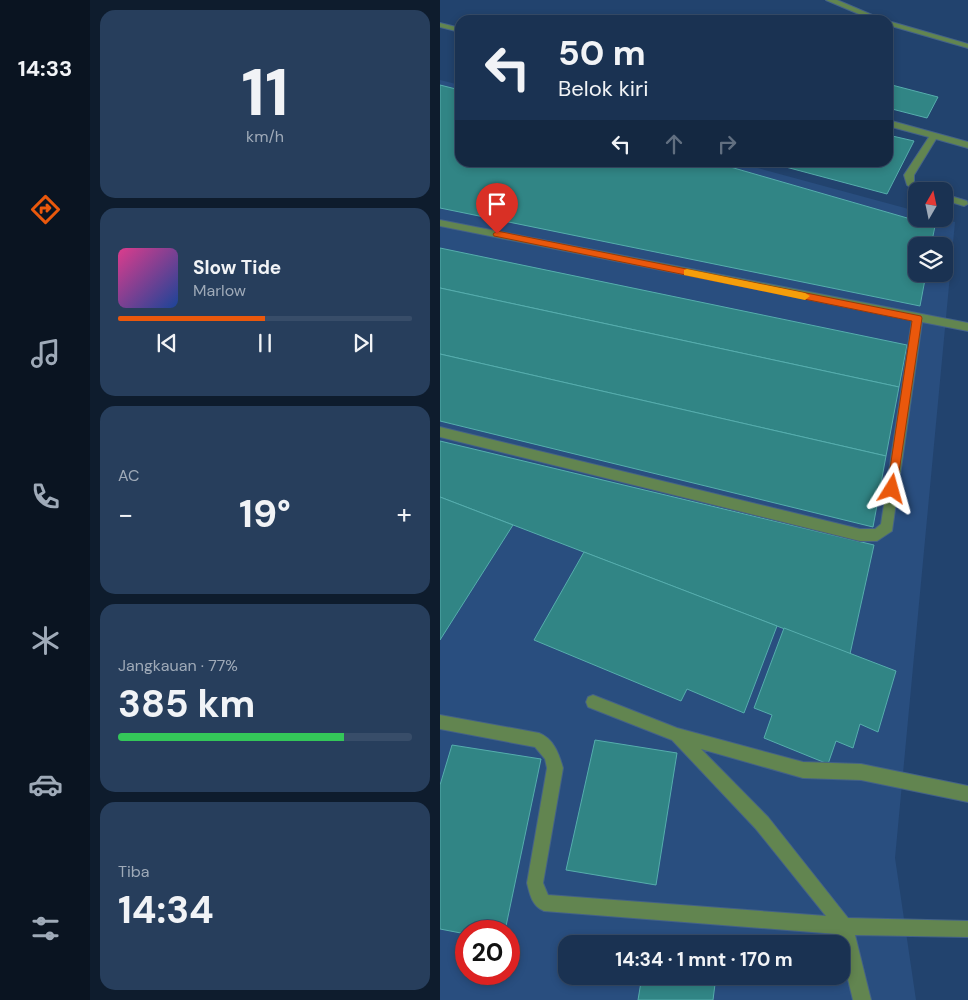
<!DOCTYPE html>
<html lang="id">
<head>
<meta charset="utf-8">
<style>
	:root { --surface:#1a3252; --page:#273e5c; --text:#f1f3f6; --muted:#9faab8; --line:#384d69; --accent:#ea580c }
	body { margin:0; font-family:"DM Sans",sans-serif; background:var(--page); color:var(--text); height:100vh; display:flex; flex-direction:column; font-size:19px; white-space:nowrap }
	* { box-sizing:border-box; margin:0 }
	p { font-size:16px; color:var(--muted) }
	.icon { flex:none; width:28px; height:28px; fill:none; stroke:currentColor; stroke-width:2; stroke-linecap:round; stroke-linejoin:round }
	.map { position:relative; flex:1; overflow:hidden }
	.side { display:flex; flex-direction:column; gap:10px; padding:10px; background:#0e1c2d; width:350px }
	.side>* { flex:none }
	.banner { position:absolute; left:15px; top:15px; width:438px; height:152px; border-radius:15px; box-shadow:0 2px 8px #0003,0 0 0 1px var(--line); background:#1a3252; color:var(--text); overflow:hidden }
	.needle { width:32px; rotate:9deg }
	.controls { position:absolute; left:468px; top:182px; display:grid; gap:10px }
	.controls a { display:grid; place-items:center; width:45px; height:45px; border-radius:10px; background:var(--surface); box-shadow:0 2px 8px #0003,0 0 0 1px var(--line); font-size:25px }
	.speed { position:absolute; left:15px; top:920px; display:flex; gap:10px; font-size:25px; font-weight:700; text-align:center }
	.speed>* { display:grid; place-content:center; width:65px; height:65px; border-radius:50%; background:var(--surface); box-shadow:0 2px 8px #0003,0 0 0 1px var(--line); line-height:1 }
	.speed .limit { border:8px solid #d22; background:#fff; color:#111 }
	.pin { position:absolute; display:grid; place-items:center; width:42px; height:42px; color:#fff; margin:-51px -21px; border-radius:50% 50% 50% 0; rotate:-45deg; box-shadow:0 0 5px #0007 }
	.pin .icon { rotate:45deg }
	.me { position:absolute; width:55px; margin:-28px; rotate:8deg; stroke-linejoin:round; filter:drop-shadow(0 0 4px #0008) }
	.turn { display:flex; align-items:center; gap:18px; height:105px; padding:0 20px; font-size:22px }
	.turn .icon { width:65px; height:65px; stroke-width:2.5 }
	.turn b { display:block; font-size:35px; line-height:42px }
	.lanes { display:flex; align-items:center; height:48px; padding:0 20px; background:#0003; justify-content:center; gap:25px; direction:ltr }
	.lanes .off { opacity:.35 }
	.big { font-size:38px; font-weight:700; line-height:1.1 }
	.side .widget { flex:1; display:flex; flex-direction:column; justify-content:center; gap:8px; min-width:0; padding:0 18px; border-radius:15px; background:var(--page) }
	.side .dial { align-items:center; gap:0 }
	.dial b { font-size:65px; line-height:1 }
	.song { display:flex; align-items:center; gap:15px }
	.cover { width:60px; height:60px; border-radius:8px; background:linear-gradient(135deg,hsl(330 70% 55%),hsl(220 70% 35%)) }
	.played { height:5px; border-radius:2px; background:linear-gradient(90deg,var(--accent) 50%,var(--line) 50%) }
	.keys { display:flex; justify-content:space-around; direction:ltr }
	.heat { display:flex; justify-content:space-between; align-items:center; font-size:28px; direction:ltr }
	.charge { height:8px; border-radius:4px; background:linear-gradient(90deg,#34c759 77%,var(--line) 0) }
	.trip { position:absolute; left:118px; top:935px; width:292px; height:50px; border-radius:15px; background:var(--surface); box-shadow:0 2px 8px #0003,0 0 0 1px var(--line); font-weight:700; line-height:50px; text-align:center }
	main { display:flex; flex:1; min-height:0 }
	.menu { display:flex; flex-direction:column; width:90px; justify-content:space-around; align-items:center; background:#0a1421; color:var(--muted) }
	.menu .icon { width:35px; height:35px }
	.menu .selected { color:var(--accent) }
	.menu b { font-size:22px; color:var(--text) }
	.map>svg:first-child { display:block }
</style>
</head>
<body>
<main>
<nav class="menu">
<b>14:33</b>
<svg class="icon selected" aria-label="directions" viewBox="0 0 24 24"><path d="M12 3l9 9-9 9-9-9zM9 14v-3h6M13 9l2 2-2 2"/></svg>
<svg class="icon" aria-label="music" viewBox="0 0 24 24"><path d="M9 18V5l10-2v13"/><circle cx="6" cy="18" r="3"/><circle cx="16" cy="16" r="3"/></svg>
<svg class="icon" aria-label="phone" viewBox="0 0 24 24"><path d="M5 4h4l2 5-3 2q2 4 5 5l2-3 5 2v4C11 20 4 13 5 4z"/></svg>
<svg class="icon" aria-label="climate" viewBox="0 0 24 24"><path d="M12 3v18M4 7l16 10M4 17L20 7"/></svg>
<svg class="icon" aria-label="car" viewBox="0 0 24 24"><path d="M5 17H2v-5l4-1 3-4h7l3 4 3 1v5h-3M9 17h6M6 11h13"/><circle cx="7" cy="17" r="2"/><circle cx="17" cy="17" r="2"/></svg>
<svg class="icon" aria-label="filters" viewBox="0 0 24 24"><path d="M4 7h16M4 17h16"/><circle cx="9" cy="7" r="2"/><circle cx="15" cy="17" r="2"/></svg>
</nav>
<section class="side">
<div class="widget dial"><b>11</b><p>km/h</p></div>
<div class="widget">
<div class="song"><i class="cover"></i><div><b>Slow Tide</b><p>Marlow</p></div></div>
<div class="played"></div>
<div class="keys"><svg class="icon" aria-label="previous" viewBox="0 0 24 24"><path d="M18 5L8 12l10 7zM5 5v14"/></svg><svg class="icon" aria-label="pause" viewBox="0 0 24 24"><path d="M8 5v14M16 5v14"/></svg><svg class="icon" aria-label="next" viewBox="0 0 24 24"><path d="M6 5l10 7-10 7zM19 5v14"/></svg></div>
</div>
<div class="widget"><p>AC</p>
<div class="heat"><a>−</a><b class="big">19°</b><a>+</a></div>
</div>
<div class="widget"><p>Jangkauan · 77%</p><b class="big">385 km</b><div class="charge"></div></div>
<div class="widget"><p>Tiba</p><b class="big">14:34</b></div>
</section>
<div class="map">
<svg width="528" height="1000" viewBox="0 0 528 1000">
	<rect width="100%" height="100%" fill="#22436e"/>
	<path fill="#294e7f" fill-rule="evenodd" d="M 0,80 L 20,85 L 20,162 L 299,163 L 476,211 L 476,219 L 503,219 L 515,222 L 455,858 L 476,1000 L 0,1000 ZM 476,246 L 504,246 L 504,274 L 476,274 ZM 26,931 L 69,931 L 69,974 L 26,974 ZM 126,944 L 401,944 L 401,976 L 126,976 Z"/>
	<g fill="#318585" stroke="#56adad">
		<path d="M 448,84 L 498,97 L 487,118 L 448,108 Z"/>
		<path d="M 0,85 L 20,90 L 20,162 L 273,162 L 495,226 L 491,246 L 476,246 L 476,274 L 486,274 L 480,306 L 0,208 Z"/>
		<path d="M 448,135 L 474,141 L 447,194 L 327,162 L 448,162 Z"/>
		<path d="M 0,248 L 467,345 L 459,387 L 0,288 Z"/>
		<path d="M 0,288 L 459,387 L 446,456 L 0,354 Z"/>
		<path d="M 0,354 L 446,456 L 433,527 L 0,421 Z"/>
		<path d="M 0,441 L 434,545 L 410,654 L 0,497 Z"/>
		<path d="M 0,497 L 73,525 L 0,640 Z"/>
		<path d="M 144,552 L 337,626 L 304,713 L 247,689 L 241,701 L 94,640 Z"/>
		<path d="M 344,628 L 456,671 L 438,732 L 420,724 L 413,748 L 396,741 L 388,764 L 324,738 L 332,715 L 314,708 Z"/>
		<path d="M 155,740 L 237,753 L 216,885 L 126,870 Z"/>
		<path d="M 12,745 L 101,759 L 65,931 L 26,931 L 26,934 L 0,929 L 0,785 Z"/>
		<path d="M 202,976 L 276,976 L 273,1000 L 198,1000 Z"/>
	</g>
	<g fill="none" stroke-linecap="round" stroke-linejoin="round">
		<g stroke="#446288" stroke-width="2">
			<g id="minor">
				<path d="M 386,0 L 397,0 L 444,20 L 433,20 Z"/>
				<path d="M 448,21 L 528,44 L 528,48 L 448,25 Z"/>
				<path d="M 0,23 L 20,28 L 20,32 L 0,27 Z"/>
				<path d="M 448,120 L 528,142 L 528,148 L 496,139 L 474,175 L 474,182 L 487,191 L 476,191 L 467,185 L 464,175 L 489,137 L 448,126 Z"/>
				<path d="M 504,194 L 527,201 L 528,204 L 524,206 L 504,200 Z"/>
				<path d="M 0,220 L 528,323 L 528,331 L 482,322 L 452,531 L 437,541 L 420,541 L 0,437 L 0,427 L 420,529 L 435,529 L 441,524 L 472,320 L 0,226 Z"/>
				<path d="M 153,695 L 237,728 L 363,762 L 421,764 L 528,786 L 528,802 L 421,780 L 363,778 L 261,749 L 328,817 L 408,918 L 528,921 L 528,937 L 415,935 L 431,1000 L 413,1000 L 397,934 L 104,911 C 92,906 90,895 87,883 L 107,768 L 105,759 L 95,747 L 0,729 L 0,715 L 99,733 C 114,739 119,754 123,768 L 103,883 L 108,895 L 386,916 L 316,829 L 232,740 L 148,707 L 146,702 L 148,697 Z"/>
			</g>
		</g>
		<use href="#minor" fill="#628550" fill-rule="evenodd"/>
	</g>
	<path fill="#ea580c" stroke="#983908" d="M 57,231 L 481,316 L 482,318 L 456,492 L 449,492 L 447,489 L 472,321 L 54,236 L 53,234 Z"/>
	<path fill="#f59e0b" d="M 247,269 L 365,293 L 370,296 L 365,300 L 244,275 L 244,270 Z"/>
</svg>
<div class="controls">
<a><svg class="needle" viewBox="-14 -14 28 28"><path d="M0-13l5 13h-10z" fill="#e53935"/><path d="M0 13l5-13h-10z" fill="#9faab8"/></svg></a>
<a><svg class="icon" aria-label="layers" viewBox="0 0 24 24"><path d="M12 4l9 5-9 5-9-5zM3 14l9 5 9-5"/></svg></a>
</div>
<div class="speed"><div class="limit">20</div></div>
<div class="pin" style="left:57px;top:234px;background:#d93025"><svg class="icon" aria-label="arrive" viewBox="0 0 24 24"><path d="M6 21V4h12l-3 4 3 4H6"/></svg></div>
<svg class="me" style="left:452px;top:489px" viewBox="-20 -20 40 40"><path d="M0-17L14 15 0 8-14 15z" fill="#ea580c" stroke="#fff" stroke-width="4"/></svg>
<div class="trip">14:34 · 1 mnt · 170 m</div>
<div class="banner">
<div class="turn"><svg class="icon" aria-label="left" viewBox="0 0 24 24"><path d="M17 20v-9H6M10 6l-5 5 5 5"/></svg><div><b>50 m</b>Belok kiri</div></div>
<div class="lanes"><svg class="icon" aria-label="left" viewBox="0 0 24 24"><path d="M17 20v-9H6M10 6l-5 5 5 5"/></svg><svg class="icon off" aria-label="ahead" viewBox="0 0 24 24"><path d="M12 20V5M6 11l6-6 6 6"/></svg><svg class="icon off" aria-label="right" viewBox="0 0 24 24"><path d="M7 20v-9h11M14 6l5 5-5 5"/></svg></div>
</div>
</div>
</main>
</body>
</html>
